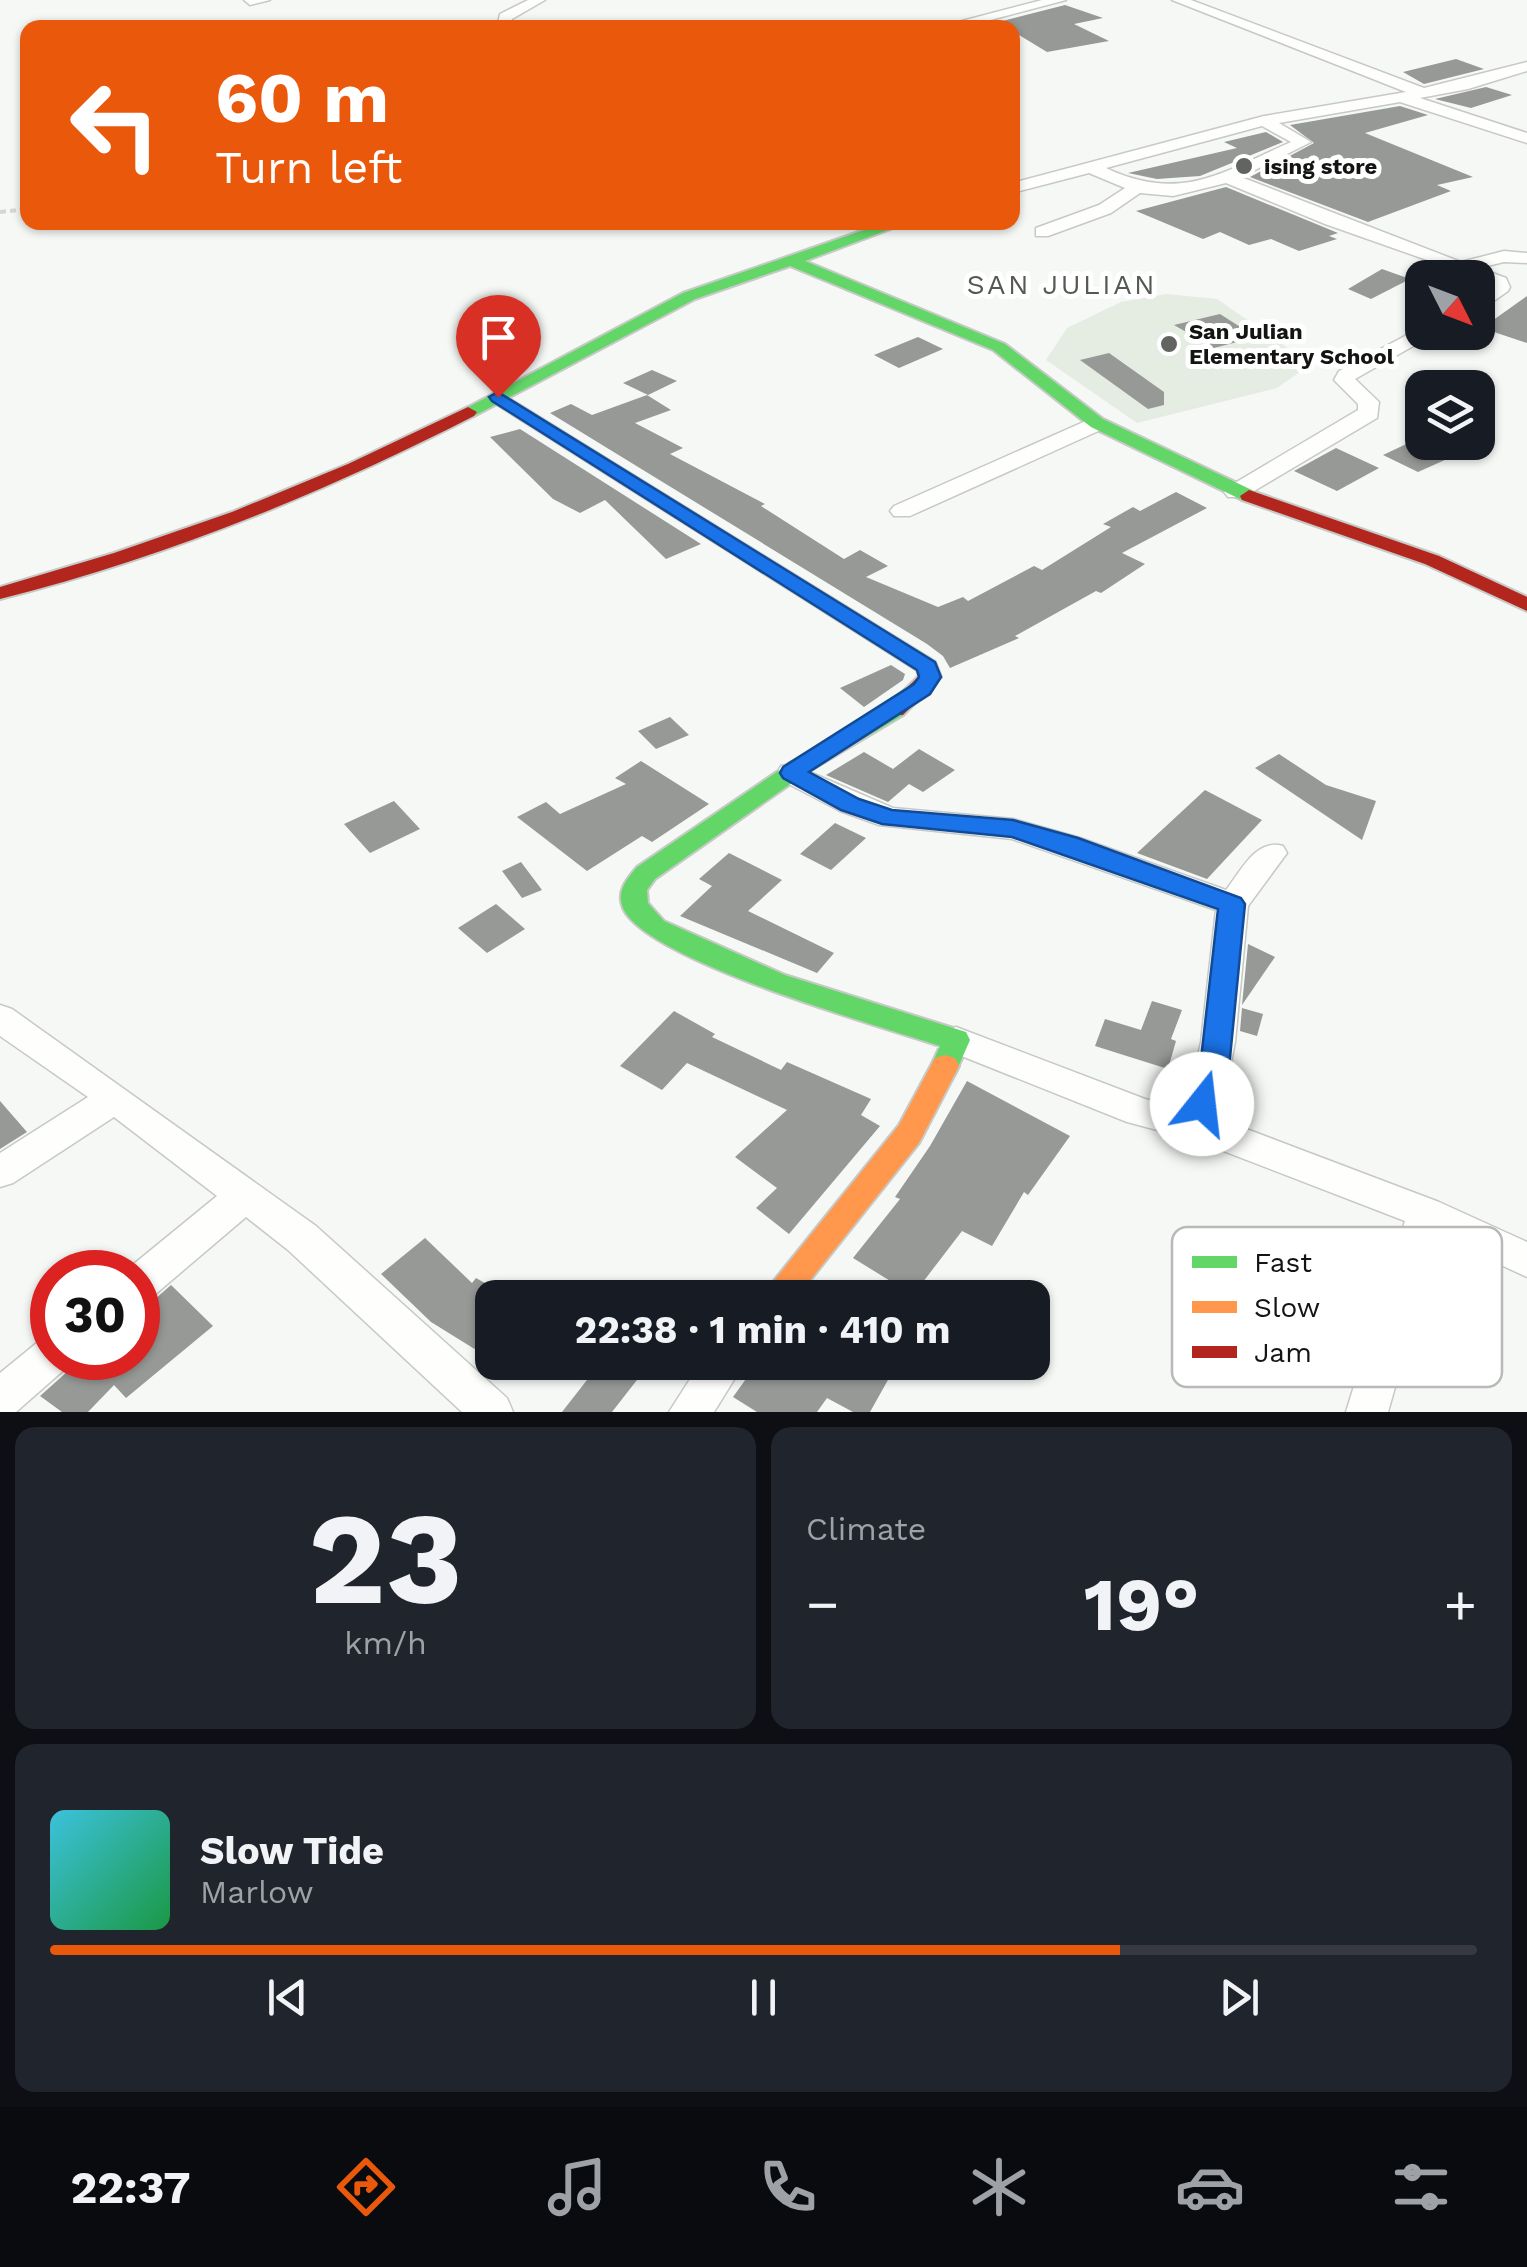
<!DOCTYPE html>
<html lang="en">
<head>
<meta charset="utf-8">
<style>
	:root { --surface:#171b24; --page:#20242c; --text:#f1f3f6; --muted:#9ea1a6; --line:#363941; --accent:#ea580c }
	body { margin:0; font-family:"Work Sans",sans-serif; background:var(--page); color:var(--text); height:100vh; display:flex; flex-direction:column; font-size:38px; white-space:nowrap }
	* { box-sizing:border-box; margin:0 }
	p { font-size:32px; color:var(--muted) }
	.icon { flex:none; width:55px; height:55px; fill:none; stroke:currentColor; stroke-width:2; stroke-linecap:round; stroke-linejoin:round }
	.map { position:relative; height:1412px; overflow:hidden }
	.details { display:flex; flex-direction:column; gap:15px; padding:15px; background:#0d0f14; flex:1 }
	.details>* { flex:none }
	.hud { position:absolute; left:20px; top:20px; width:1000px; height:210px; border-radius:20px; box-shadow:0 2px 8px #0004; background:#ea580c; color:#fff; overflow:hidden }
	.needle { width:65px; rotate:132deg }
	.tools { position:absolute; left:1405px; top:260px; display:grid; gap:20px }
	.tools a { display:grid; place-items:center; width:90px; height:90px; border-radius:20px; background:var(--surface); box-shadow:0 2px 8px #0004; font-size:50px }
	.speed { position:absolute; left:30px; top:1250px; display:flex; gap:20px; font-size:50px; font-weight:700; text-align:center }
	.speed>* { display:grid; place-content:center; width:130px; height:130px; border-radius:50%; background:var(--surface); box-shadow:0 2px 8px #0004; line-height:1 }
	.speed .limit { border:15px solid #d22; background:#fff; color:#111 }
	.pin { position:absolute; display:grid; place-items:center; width:85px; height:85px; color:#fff; margin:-102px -42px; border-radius:50% 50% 50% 0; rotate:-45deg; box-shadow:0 0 10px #0007 }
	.pin .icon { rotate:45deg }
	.me { position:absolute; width:110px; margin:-55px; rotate:16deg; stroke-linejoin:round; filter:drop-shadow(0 0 8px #0008) }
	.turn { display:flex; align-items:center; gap:35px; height:210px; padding:0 30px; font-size:45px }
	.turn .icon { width:130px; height:130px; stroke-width:2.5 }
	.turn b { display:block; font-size:70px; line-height:85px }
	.big { font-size:75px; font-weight:700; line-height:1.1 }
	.details .tile { flex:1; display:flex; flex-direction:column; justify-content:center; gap:15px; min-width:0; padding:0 35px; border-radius:20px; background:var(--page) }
	.details .dial { align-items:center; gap:0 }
	.dial b { font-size:130px; line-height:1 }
	.song { display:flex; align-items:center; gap:30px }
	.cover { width:120px; height:120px; border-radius:15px; background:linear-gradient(135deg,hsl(190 70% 55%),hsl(140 70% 35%)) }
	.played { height:10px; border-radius:5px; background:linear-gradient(90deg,var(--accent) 75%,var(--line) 75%) }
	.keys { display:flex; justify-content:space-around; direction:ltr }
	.heat { display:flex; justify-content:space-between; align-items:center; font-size:55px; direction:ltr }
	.details .tiles { flex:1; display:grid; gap:15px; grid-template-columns:1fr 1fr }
	.tile:last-child { grid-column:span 2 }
	.trip { position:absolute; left:475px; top:1280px; width:575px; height:100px; border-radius:20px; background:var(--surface); box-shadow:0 2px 8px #0004; font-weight:700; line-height:100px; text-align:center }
	.tabs { display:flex; height:160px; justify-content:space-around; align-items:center; background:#090b0e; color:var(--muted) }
	.tabs .icon { width:70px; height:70px }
	.tabs .on { color:var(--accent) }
	.tabs b { font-size:45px; color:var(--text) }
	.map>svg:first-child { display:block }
</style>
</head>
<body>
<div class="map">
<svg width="1527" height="1412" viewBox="0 0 1527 1412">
	<rect width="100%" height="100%" fill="#f5f8f4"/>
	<path fill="#e5ece2" d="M 1166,294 L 1217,299 L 1311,364 L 1277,388 L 1137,423 L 1046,360 L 1067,328 L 1121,302 Z"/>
	<g fill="#979996">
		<path d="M 1065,5 L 1103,18 L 1074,24 L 1109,41 L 1047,52 L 1019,35 L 1012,37 L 1012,28 L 996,28 L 995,23 Z"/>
		<path d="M 1456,59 L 1484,69 L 1424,84 L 1403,72 Z"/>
		<path d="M 1486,87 L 1512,95 L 1471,108 L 1435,99 Z"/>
		<path d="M 1400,106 L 1428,115 L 1365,133 L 1473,177 L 1437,185 L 1451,191 L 1368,222 L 1250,177 L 1314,143 L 1290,125 Z"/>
		<path d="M 1266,132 L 1283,142 L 1200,176 L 1157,179 L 1128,173 L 1237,148 L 1224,142 Z"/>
		<path d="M 1226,187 L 1338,233 L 1329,236 L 1337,239 L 1299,251 L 1271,239 L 1249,245 L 1220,232 L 1203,239 L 1136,211 Z"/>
		<path d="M 1382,269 L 1410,279 L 1371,299 L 1348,289 Z"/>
		<path d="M 1527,296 L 1527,343 L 1482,328 Z"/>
		<path d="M 1220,314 L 1256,337 L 1214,348 L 1174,325 Z"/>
		<path d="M 918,337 L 943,349 L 899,368 L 874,355 Z"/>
		<path d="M 1109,353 L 1164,392 L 1164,405 L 1148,409 L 1080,360 Z"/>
		<path d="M 652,370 L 677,381 L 648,395 L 623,383 Z"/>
		<path d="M 647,395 L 671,410 L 635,423 L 683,448 L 670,454 L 765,504 L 761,506 L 844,559 L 860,550 L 888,566 L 866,577 L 938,607 L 963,597 L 968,601 L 1034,566 L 1042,570 L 1111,527 L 1103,524 L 1133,507 L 1140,511 L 1176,492 L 1207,508 L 1122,553 L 1145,564 L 1101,593 L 1096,591 L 1015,636 L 1019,638 L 950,668 L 943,656 L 927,644 L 550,413 L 571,404 L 592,415 Z"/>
		<path d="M 520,429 L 701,544 L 666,559 L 605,500 L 580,513 L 553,499 L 490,437 Z"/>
		<path d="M 1419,438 L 1422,442 L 1456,455 L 1418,472 L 1383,455 Z"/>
		<path d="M 1336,448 L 1379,468 L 1337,491 L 1294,471 Z"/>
		<path d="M 891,665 L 905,674 L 903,680 L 864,707 L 840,688 Z"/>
		<path d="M 670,717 L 689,735 L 656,749 L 638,731 Z"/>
		<path d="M 919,749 L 955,770 L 923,792 L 909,784 L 888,802 L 826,775 L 864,752 L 893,769 Z"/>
		<path d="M 1279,754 L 1326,785 L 1376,801 L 1362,840 L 1255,768 Z"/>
		<path d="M 641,761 L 709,804 L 652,842 L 642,836 L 587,871 L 517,817 L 546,802 L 560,814 L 626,784 L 615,778 Z"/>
		<path d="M 1205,790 L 1262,820 L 1207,879 L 1137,853 Z"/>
		<path d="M 394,801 L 420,829 L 370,853 L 344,824 Z"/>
		<path d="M 835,823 L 866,838 L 831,870 L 800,854 Z"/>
		<path d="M 729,853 L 782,880 L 748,911 L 834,953 L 817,973 L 680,916 L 712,886 L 699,879 Z"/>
		<path d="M 521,862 L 542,890 L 522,898 L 502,871 Z"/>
		<path d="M 496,904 L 525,929 L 487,953 L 458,928 Z"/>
		<path d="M 1248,944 L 1275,957 L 1242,1005 Z"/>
		<path d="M 1152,1001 L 1182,1010 L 1171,1039 L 1176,1041 L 1168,1069 L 1095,1046 L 1105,1019 L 1141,1030 Z"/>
		<path d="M 1242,1008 L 1263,1014 L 1257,1036 L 1240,1031 Z"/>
		<path d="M 674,1011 L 715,1034 L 712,1037 L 781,1070 L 787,1062 L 871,1099 L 861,1115 L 880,1126 L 789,1234 L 756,1208 L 777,1188 L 735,1157 L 787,1110 L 687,1063 L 662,1090 L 620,1066 Z"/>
		<path d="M 967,1081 L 1070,1136 L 1028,1195 L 1024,1192 L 992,1246 L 962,1231 L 913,1295 L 853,1258 L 900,1199 L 895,1197 L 930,1146 Z"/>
		<path d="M 0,1101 L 27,1132 L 0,1149 Z"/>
		<path d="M 425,1238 L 472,1283 L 476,1278 L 492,1287 L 492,1340 L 481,1353 L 431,1322 L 381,1274 Z"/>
		<path d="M 171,1285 L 213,1326 L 126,1398 L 114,1385 L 88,1412 L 62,1412 L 40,1396 L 68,1371 L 75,1358 L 138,1358 L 138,1306 L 154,1300 Z"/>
		<path d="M 601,1362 L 651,1362 L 612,1412 L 562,1412 Z"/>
		<path d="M 758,1362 L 898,1362 L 870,1412 L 853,1412 L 827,1398 L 817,1412 L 757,1412 L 733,1397 Z"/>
	</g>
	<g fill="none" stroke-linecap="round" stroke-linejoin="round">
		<g stroke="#c7c9c6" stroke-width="3">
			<g id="street">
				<path d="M 244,0 L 270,0 L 250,5 Z"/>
				<path d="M 528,0 L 545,0 L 512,19 L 511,28 L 497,28 L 500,14 Z"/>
				<path d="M 1042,0 L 1066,0 L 960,28 L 935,28 Z"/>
				<path d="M 1172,0 L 1191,0 L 1424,88 L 1527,62 L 1527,71 L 1468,89 L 1420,98 L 1527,133 L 1527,143 L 1400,102 L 1279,123 L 1311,142 L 1241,177 L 1461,262 L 1504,251 L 1527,253 L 1527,263 L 1504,262 L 1479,268 L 1506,278 L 1510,287 L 1508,291 L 1478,312 L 1478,297 L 1491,286 L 1478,278 L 1325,224 L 1226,183 L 1173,196 L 1140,193 L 1111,213 L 1048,236 L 1036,236 L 1036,228 L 1099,205 L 1125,188 L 1089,173 L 1012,193 L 1012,183 L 1264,116 L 1406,92 ZM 1262,126 L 1291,142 C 1221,173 1181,203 1106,168 Z"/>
				<path d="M 1422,327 L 1422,332 L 1438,332 L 1355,379 L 1379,402 L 1377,418 L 1244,497 L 1228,497 L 1224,492 L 1228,487 L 1358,410 L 1358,404 L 1334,380 L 1339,371 Z"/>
				<path d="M 1097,416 L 1108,423 L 1105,428 L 910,516 L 894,516 L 890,511 L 894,506 Z"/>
				<path d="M 791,764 L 893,808 L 1013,819 L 1080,838 L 1226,890 C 1241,871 1256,838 1283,846 L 1287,853 L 1248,906 L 1235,1042 L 1220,1119 L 1439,1202 L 1527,1242 L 1527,1277 L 1438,1236 L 1388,1412 L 1346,1412 L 1405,1221 L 1195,1140 L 1127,1122 L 944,1049 L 939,1040 L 944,1031 L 956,1027 L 1145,1099 L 1186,1109 L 1201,1042 L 1216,910 L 1012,839 L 879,825 L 840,811 L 781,780 L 777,773 L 781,766 Z"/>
				<path d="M 0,1005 L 12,1009 L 316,1226 L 507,1398 L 513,1412 L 462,1412 L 288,1250 L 246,1217 L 152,1297 L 138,1302 L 138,1272 L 124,1272 L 217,1196 L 114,1117 L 13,1183 L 0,1187 L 0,1153 L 88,1097 L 0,1036 Z"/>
				<path d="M 52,1336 L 52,1358 L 71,1358 L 66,1368 L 16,1412 L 0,1412 L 0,1373 L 38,1342 Z"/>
				<path d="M 701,1362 L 745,1362 L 714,1412 L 669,1412 Z"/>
			</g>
		</g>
		<g stroke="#c7c9c6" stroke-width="4">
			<g id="fast">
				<path d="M 887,222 L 909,222 L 805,261 L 1005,344 L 1103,419 L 1256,492 L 1256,500 L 1242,500 L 1091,427 L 993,350 L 790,266 L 695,299 L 474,416 L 462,416 L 459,412 L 683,293 Z"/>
				<path d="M 895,703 L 906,710 L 903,715 L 806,773 L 655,879 L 647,890 L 648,903 L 664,921 L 785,975 L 966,1032 L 970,1040 L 955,1074 L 945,1077 L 935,1074 L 931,1066 L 940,1046 C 880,1026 645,960 623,908 C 616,891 627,879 637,867 L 790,763 Z"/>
			</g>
		</g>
		<g stroke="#c7c9c6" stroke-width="4">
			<path id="slow" d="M 945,1055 L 955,1058 L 959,1066 L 919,1143 L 796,1298 L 760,1298 L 899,1125 L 935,1058 Z"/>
		</g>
		<g stroke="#c7c9c6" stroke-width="4">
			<g id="jam">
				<path d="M 498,392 L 935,662 L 941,677 L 903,715 L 887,715 L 884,710 L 919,676 L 917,670 L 492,401 L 489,397 Z"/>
				<path d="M 468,407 L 477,412 L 474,416 C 323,493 165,558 0,599 L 0,587 L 114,553 L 232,512 L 348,464 Z"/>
				<path d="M 1249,490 L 1439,556 L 1527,597 L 1527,611 L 1425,564 L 1242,500 L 1240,496 Z"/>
			</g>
		</g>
		<path stroke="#d6d6d5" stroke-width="4" stroke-dasharray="6 4" stroke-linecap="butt" d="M 0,212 L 28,209"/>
		<use href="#street" fill="#fefefd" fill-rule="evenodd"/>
		<use href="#fast" fill="#63d668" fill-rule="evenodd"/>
		<use href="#slow" fill="#ff974d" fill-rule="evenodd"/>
		<use href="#jam" fill="#b3261e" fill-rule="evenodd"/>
	</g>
	<path fill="#1a73e8" stroke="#114b97" stroke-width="2.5" d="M 498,392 L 935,662 L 941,677 L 930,694 L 809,772 L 859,799 L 892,810 L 1013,820 L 1078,838 L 1241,898 L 1245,904 L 1229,1068 L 1213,1112 L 1202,1116 L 1192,1112 L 1188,1104 L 1200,1068 L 1218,909 L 1012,837 L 882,824 L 841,810 L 783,778 L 780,773 L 783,767 L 914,684 L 919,677 L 917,670 L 492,401 L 489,397 Z"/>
	<g fill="#626461" stroke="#fff" stroke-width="4">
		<circle cx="1244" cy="166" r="10"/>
		<circle cx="1169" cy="344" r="10"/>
	</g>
	<g text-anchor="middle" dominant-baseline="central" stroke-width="10" stroke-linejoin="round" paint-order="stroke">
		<g font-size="22" font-weight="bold" fill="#131512" stroke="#fff" text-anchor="start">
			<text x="1264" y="166">ising store</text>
			<text x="1189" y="331">San Julian<tspan x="1189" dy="25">Elementary School</tspan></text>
		</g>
		<g font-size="28" letter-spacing="2.5" fill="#545952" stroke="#fff">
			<text x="1062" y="284">SAN JULIAN</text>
		</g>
	</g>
	<rect x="1172" y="1227" width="330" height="160" rx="15" fill="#fff" stroke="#b8b9b8" stroke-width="2.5"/>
	<rect x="1192" y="1256" width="45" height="12" fill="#63d668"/>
	<rect x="1192" y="1301" width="45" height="12" fill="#ff974d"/>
	<rect x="1192" y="1346" width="45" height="12" fill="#b3261e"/>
	<g font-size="28" fill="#131512">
		<text x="1254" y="1272">Fast</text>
		<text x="1254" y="1317">Slow</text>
		<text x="1254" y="1362">Jam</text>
	</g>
</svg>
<div class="tools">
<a><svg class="needle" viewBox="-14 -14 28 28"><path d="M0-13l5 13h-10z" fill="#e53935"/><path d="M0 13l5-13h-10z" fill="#9ea1a6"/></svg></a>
<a><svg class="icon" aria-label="layers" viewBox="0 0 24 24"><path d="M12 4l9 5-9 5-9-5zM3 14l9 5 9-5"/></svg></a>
</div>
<div class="speed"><div class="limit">30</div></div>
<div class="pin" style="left:498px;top:397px;background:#d93025"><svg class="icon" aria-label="arrive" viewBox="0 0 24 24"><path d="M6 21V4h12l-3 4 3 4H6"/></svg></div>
<svg class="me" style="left:1202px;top:1104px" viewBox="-20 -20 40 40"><circle r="19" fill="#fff"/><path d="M0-13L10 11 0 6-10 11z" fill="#1a73e8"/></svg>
<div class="trip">22:38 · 1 min · 410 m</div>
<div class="hud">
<div class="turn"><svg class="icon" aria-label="left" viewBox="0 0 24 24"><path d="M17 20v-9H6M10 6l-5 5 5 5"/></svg><div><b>60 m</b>Turn left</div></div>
</div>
</div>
<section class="details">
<div class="tiles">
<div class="tile dial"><b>23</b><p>km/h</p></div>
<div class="tile"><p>Climate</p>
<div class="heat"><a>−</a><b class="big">19°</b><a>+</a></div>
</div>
<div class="tile">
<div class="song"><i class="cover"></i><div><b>Slow Tide</b><p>Marlow</p></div></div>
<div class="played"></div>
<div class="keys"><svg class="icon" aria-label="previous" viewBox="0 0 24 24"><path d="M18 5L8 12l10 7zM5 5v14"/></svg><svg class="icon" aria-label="pause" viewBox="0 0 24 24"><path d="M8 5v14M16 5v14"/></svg><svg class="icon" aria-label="next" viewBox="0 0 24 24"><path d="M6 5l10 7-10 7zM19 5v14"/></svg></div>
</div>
</div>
</section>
<nav class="tabs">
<b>22:37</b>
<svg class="icon on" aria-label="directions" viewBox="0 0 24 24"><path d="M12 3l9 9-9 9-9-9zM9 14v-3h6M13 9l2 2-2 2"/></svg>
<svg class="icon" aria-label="music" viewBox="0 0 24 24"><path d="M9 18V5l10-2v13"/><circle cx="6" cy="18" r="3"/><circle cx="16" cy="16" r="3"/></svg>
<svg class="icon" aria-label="phone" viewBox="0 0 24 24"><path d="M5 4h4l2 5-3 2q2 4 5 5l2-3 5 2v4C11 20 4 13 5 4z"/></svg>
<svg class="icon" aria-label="climate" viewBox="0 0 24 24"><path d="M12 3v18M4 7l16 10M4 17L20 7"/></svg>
<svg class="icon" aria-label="car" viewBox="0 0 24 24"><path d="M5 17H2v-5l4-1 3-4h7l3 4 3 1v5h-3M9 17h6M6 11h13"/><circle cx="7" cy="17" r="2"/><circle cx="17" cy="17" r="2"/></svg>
<svg class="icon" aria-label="filters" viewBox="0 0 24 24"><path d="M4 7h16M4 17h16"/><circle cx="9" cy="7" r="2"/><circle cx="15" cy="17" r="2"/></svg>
</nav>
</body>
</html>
